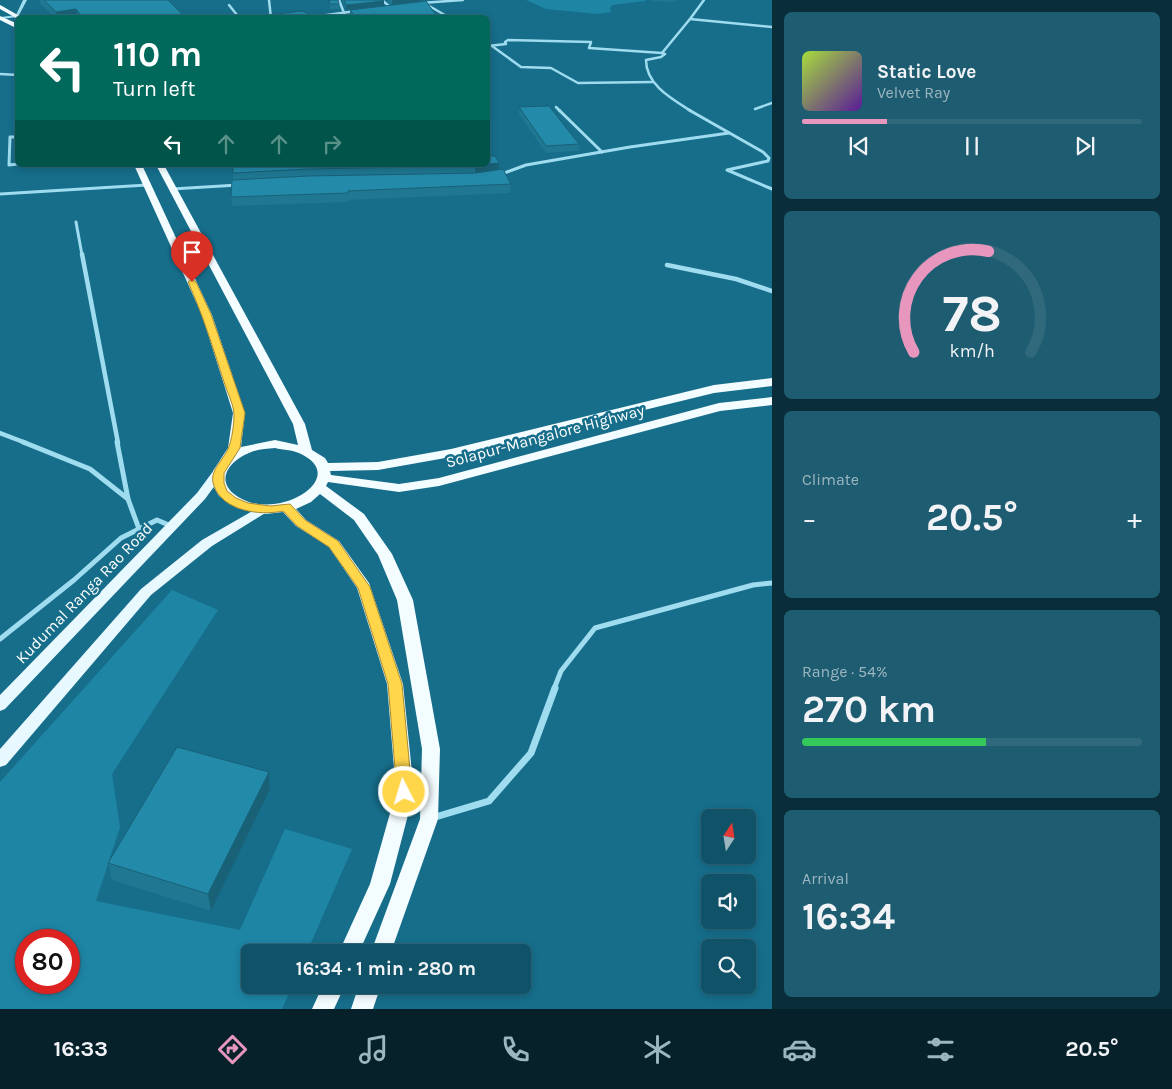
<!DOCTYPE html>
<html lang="en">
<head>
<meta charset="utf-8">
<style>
	:root { --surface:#105268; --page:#1e5c71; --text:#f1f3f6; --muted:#9cb6c0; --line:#30697c; --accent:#e797bd }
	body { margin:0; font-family:Karla,sans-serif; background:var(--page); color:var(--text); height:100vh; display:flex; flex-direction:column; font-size:19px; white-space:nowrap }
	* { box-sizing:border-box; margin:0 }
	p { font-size:16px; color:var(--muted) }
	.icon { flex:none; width:28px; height:28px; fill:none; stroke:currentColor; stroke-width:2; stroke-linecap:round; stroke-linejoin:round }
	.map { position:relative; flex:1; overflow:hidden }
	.panel { display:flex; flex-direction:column; gap:12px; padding:12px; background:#092d39; width:400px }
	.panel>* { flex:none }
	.top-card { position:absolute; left:15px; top:15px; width:475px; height:152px; border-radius:8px; box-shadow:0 2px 8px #0003,0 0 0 1px var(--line); background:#00695c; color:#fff; overflow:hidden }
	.needle { width:32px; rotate:12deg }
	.buttons { position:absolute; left:701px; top:809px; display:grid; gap:10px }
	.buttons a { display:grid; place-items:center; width:55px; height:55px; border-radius:8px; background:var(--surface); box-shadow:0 2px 8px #0003,0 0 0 1px var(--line); font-size:25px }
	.speed { position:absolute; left:15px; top:929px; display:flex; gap:10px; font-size:25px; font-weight:700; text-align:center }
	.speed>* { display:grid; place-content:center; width:65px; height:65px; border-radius:50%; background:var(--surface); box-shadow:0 2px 8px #0003,0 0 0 1px var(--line); line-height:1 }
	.speed .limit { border:8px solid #d22; background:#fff; color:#111 }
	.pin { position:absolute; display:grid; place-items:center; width:42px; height:42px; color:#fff; margin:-51px -21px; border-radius:50% 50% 50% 0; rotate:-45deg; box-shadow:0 0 5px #0007 }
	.pin .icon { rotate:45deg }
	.me { position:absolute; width:55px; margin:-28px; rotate:355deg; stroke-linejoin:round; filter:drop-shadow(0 0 4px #0008) }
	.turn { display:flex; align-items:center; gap:18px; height:105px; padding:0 15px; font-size:22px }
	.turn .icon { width:65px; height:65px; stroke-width:2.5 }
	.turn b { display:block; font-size:35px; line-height:42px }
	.lanes { display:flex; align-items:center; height:48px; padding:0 15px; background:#0003; justify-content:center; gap:25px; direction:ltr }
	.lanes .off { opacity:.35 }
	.big { font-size:38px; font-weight:700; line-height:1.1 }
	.panel .tile { flex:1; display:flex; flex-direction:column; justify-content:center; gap:8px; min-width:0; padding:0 18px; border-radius:8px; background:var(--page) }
	.panel .dial { align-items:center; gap:0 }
	.dial svg { height:130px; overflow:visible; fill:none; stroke:var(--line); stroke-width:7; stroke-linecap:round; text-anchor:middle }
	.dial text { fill:var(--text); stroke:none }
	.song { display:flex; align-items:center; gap:15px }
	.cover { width:60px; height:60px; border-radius:8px; background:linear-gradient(135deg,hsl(80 70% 55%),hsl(270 70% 35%)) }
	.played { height:5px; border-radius:2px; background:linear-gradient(90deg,var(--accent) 25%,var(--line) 25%) }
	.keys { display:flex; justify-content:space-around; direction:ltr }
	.heat { display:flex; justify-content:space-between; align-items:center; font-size:28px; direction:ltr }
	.charge { height:8px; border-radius:4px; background:linear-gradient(90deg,#34c759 54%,var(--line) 0) }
	.trip { position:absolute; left:241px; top:944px; width:290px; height:50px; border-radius:8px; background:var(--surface); box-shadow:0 2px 8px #0003,0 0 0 1px var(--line); font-weight:700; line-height:50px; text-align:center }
	.dock { display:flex; height:80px; justify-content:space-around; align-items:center; background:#06212a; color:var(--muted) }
	.dock .icon { width:35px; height:35px }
	.dock .selected { color:var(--accent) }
	.dock b { font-size:22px; color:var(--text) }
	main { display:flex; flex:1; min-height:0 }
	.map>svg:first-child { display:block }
</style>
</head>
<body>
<main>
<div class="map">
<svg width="772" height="1009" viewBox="0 0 772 1009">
	<rect width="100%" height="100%" fill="#166e8b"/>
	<g fill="#1e85a5" fill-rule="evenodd">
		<path d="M 526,0 L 645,0 L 646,1 L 612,5 L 610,8 L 611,12 L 597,14 L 546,9 Z"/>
		<path d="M 172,590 L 218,610 L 112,774 L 120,827 L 96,901 L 240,930 L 285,829 L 352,849 L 307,952 L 250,952 L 250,985 L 293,985 L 282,1009 L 0,1009 L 0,782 ZM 26,940 L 69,940 L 69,982 L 26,982 Z"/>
	</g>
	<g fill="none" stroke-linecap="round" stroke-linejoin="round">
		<g stroke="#9fdcef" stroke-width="2.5">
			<path d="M 269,0 L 271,18"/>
			<path d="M 339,0 L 344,13"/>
			<path d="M 382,0 L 390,7"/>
			<path d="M 704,0 L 690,19 L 772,27"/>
			<path d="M 421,3 L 463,0"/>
			<path d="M 424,3 L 450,18"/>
			<path d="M 229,5 L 237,15 L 236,18"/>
			<path d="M 305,18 L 356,11"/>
			<path d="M 488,46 L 506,44 L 505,42 L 508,40 L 591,42 L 589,48 L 662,53 L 665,54 L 661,57 L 646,60 C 646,85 672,99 691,111"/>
			<path d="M 492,46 L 521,67 L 551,68 L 578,83 L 653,82"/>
			<path d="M 662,53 L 690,19"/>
			<path d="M 0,74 L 18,75"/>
			<path d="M 556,107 L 560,111"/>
			<path d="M 755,109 L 772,103"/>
		</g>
		<g stroke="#9fdcef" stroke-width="3">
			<path d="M 559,110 L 602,152"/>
			<path d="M 689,110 L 763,152 L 769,158 L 768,161 L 727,170 L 772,189"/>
			<path d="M 18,137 L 10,137 L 9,165 L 18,164"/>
			<path d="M 499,175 L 526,165 L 630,147 L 729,133"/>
			<path d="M 172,189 L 238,185"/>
			<path d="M 0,194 L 147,185"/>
			<path d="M 76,222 L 82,255"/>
		</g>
		<g stroke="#9fdcef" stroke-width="4.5">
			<path d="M 82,254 L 118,443"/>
			<path d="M 667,265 L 736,279 L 772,291"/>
			<path d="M 0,433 L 26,443"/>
		</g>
		<g stroke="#9fdcef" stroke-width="5">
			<path d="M 23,442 L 90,469 L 128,499 L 139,529"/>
			<path d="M 117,442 L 128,499"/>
			<path d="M 0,639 L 74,580 L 121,538 L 157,520 L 171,526"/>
			<path d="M 554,689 L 561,671 L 595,628 L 753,585 L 772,583"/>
		</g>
		<path stroke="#9fdcef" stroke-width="7" d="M 432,818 L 489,801 L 531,753 L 555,688"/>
		<path fill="#9fdcef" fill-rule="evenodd" d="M 23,0 L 27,0 L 18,17 L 1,19 L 1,17 L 16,15 Z"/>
		<g fill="#e7f8ff" fill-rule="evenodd">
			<path d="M 218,469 L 224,473 L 205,499 L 5,709 L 0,711 L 0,695 L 197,493 L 214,470 Z"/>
			<path d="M 263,505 L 267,506 L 269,509 L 267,512 L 212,546 L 151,595 L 6,765 L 0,767 L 0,749 L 141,589 L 202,540 Z"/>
		</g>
		<g fill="#f3fcff" fill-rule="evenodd">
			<path d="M 0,5 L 2,6 L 23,18 L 18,18 L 18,19 L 0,9 Z"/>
			<path d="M 0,16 L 18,24 L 18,29 L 0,20 Z"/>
			<path d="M 134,165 L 142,165 L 212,315 L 245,413 L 241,447 L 275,440 L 298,445 L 293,424 L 156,165 L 164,165 L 305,424 L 312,450 L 325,458 L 328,463 L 378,462 L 451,449 L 714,385 L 772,378 L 772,386 L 714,393 L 451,457 L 378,470 L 330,471 L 331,475 L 399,484 L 439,478 L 719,403 L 772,397 L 772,405 L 720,411 L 439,486 L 399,492 L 328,482 L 326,486 L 364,514 L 392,554 L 413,600 L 440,749 L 438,819 L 391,952 L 371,952 L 420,819 L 422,749 L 397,600 L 378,555 L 354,520 L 320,494 L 311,502 L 296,509 L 306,520 L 339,541 L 369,583 L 403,684 L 414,792 L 390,884 L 359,952 L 339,952 L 370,884 L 396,792 L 387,684 L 357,588 L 329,547 L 296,526 L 283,512 L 266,514 L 237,508 L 219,496 L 213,486 L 213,471 L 228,448 L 233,413 L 202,315 ZM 275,448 C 283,450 294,450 301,454 C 349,477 282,520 242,499 C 214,485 225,463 249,453 C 257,449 266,449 275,448 Z"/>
			<path d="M 323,985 L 345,985 L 334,1009 L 312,1009 Z"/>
			<path d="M 359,985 L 381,985 L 373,1009 L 351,1009 Z"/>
		</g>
	</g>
	<g fill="#1f7792">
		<path d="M 39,0 L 168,0 L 186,18 L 78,18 L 78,17 L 55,18 L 40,3 Z"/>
		<path d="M 329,0 L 339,4 L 339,9 L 330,9 Z"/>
		<path d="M 342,0 L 383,0 L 384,6 L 438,18 L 351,18 L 350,16 L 350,10 L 346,10 Z"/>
		<path d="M 386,0 L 421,0 L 392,5 Z"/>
		<path d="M 653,0 L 676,0 L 675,2 L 653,1 Z"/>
		<path d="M 519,107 L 579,144 L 579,151 L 546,153 L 519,114 Z"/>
		<path d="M 17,133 L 18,160 L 16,159 L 14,151 Z"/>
		<path d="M 499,163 L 499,170 L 511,184 L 510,193 L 348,200 L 348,202 L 232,206 L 231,197 L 233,180 L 233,165 Z"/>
		<path d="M 269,772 L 270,789 L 211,911 L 112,880 L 108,863 Z"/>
	</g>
	<g fill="#196177">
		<path d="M 392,0 L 421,0 L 421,2 L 392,5 Z"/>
		<path d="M 384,1 L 384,6 L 346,10 L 346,5 Z"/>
		<path d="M 76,9 L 78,17 L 57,18 L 56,12 Z"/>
		<path d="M 499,163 L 499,171 L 475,175 L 475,166 Z"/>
		<path d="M 269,772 L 270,789 L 211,911 L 208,894 Z"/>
	</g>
	<g fill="#248aaa" stroke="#196177">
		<path d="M 44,0 L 168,0 L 186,18 L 83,18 L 76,9 L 56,12 Z"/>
		<path d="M 329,0 L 338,0 L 339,4 L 330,4 Z"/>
		<path d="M 344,0 L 383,0 L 384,1 L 346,5 Z"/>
		<path d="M 426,1 L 438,18 L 356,18 L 350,10 Z"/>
		<path d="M 302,11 L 307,13 L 309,18 L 245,18 Z"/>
		<path d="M 549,106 L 579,144 L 546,146 L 519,107 Z"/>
		<path d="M 17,133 L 18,133 L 18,151 L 14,151 Z"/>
		<path d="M 488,156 L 495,156 L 499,163 L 488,164 Z"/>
		<path d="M 233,165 L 483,165 L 475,166 L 307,169 L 233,173 Z"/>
		<path d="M 503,169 L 511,184 L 348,191 L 348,193 L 231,197 L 232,180 L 308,176 L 476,173 Z"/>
		<path d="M 177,747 L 269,772 L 208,894 L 108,863 Z"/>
	</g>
	<path fill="#ffd54a" stroke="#a68a30" d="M 192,279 L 196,282 L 211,314 L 245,413 L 240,448 L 224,473 L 224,483 L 227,491 L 236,498 L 248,503 L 270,506 L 290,504 L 305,520 L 338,541 L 370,587 L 402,684 L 412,792 L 410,796 L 404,798 L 399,796 L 397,792 L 388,684 L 358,588 L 329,547 L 297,526 L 283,511 C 260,516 223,511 214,486 C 208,471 223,461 228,449 C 232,440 234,424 234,415 C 234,405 227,392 224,382 C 213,348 203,315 188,282 Z"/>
	<g text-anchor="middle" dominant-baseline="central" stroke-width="5" stroke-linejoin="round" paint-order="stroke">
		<g font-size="16" fill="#fff" stroke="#166e8b">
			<text transform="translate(545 436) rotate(-15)">Solapur-Mangalore Highway</text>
			<text transform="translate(84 593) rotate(-46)">Kudumal Ranga Rao Road</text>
		</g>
	</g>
</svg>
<div class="buttons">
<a><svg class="needle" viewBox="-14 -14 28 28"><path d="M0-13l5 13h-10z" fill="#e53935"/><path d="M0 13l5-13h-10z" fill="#9cb6c0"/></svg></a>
<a><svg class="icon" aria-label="sound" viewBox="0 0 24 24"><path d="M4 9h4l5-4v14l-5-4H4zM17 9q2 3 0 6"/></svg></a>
<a><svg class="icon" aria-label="search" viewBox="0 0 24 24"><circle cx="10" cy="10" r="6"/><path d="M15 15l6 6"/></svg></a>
</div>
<div class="speed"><div class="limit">80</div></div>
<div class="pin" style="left:192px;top:282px;background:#d93025"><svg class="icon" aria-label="arrive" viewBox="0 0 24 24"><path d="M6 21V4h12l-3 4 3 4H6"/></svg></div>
<svg class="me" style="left:404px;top:792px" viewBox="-20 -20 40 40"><circle r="17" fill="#ffd54a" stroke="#fff" stroke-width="3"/><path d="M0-11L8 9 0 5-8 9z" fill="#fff"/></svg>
<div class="trip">16:34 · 1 min · 280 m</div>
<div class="top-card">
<div class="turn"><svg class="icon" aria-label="left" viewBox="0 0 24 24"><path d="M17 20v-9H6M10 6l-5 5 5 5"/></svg><div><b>110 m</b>Turn left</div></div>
<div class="lanes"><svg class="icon" aria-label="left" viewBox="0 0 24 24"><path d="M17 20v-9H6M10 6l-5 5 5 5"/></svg><svg class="icon off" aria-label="ahead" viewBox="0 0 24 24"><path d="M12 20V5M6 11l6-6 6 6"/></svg><svg class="icon off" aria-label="ahead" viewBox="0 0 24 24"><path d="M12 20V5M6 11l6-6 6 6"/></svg><svg class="icon off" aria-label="right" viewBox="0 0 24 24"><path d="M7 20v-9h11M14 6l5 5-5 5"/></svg></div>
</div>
</div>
<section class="panel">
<div class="tile">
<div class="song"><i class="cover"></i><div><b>Static Love</b><p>Velvet Ray</p></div></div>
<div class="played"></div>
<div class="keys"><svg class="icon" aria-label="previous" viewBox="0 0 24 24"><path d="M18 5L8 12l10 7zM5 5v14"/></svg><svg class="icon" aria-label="pause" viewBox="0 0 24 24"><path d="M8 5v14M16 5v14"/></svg><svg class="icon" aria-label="next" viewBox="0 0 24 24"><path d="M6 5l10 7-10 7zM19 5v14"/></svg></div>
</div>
<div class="tile dial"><svg viewBox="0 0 100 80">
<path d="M14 69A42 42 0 1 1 86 69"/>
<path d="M14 69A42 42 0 0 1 60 7" stroke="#e797bd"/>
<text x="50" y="56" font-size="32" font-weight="700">78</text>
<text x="50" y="72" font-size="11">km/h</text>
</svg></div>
<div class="tile"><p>Climate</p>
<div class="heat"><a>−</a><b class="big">20.5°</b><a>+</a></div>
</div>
<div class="tile"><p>Range · 54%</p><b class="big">270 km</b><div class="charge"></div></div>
<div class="tile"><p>Arrival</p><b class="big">16:34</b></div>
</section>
</main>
<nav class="dock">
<b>16:33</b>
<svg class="icon selected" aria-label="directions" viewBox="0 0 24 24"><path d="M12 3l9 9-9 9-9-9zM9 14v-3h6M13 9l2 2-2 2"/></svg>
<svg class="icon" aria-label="music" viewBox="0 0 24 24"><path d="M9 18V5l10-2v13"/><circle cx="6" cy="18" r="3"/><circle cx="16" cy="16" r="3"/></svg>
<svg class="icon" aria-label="phone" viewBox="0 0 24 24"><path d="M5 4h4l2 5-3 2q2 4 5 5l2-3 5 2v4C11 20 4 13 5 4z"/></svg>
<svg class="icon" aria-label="climate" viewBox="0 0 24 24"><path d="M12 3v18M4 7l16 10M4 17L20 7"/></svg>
<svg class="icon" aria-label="car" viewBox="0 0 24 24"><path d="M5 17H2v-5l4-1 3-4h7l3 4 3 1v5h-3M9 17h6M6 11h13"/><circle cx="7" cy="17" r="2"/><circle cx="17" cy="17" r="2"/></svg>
<svg class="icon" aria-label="filters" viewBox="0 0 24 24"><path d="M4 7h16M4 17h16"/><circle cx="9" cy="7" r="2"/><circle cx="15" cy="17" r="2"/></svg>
<b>20.5°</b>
</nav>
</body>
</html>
